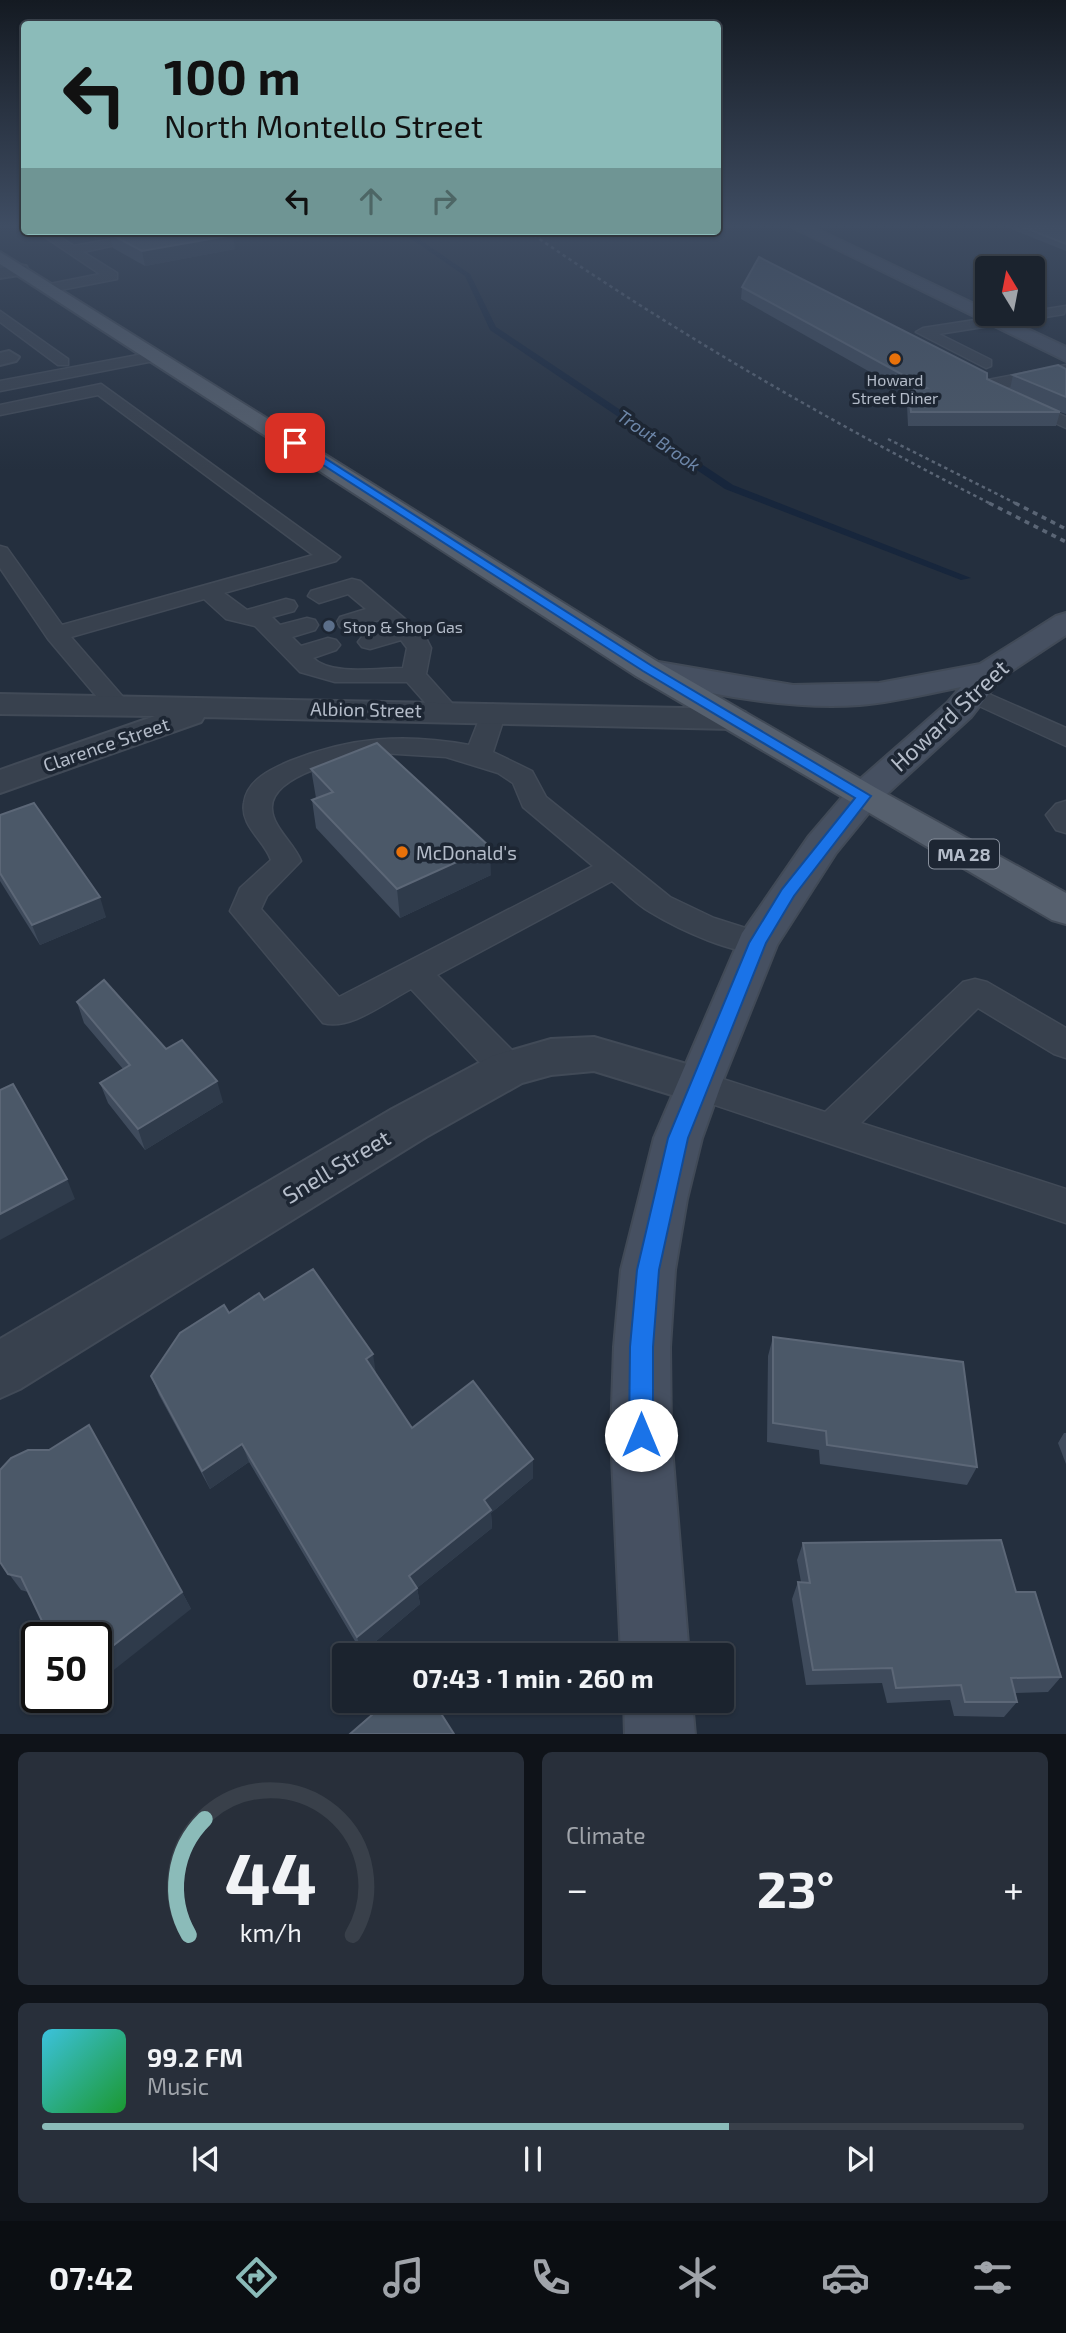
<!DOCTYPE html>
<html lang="en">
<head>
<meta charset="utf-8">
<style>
	:root { --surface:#1b232e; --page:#282f3a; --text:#f1f3f6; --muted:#a0a4aa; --line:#39404a; --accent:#8bbbb9 }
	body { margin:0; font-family:"Exo 2",sans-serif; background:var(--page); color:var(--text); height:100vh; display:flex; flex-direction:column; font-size:26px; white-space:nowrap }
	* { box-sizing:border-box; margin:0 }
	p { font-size:23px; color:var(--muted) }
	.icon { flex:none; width:38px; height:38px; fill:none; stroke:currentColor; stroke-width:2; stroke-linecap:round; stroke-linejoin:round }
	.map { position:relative; height:1734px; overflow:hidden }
	.panel { display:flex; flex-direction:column; gap:18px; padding:18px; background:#0f1319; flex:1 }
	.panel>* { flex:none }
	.guide { position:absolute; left:21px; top:21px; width:700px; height:214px; border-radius:7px; box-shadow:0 2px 5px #0004,0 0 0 2px var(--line); background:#8bbbb9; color:#111; overflow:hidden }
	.needle { width:46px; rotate:350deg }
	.tools { position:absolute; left:975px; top:256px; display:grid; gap:14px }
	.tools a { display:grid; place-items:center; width:70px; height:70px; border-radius:7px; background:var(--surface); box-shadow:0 2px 5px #0004,0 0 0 2px var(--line); font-size:35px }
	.speed { position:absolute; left:21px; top:1622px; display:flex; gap:14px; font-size:35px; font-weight:700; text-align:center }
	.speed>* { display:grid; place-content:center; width:91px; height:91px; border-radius:50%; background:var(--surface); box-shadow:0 2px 5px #0004,0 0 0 2px var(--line); line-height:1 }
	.speed .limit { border:4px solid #111; border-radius:10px; background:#fff; color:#111 }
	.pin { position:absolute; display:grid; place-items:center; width:60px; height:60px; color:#fff; margin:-30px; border-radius:14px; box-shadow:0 4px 10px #0006 }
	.me { position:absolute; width:77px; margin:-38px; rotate:0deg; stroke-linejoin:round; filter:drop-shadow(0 0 5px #0008) }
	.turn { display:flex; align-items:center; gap:24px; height:147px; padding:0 28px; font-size:32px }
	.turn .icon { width:91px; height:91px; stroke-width:2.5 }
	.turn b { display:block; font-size:49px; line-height:60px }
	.lanes { display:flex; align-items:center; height:66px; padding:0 28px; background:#0003; justify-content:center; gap:35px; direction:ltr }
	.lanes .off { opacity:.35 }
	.big { font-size:52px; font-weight:700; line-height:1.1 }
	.panel .tile { flex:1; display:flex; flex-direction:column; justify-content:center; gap:10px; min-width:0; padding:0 24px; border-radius:10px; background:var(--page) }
	.panel .dial { align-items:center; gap:0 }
	.dial svg { height:182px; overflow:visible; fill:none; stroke:var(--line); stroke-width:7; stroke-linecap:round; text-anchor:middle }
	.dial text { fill:var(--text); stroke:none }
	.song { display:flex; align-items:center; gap:21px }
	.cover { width:84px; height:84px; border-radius:10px; background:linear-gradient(135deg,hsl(190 70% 55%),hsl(130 70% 35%)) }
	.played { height:7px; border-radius:4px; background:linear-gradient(90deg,var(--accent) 70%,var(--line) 70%) }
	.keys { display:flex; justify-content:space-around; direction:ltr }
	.heat { display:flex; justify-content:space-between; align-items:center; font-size:38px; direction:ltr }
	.panel .tiles { flex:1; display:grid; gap:18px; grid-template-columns:1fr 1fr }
	.tile:last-child { grid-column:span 2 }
	.trip { position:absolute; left:332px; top:1643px; width:402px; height:70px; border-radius:7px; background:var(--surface); box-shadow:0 2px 5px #0004,0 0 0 2px var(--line); font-weight:700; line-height:70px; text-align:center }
	.tab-bar { display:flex; height:112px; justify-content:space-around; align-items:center; background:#0b0e12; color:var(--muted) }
	.tab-bar .icon { width:49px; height:49px }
	.tab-bar .active { color:var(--accent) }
	.tab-bar b { font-size:32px; color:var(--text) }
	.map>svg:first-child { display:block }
</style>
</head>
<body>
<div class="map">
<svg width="1066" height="1735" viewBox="0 0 1066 1735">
	<rect width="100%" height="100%" fill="#242f3e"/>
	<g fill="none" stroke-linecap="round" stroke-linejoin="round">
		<path fill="#17263c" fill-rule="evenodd" d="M 400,231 L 407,231 L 470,274 L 496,327 L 733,485 L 971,578 L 961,580 L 725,489 L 490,330 L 465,276 Z"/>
		<g stroke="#414a57" stroke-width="3">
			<g id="service">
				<path d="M 36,231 L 50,231 L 74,246 L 155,231 L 181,231 L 83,252 L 117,273 L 117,279 L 50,292 L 43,288 L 45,285 L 100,274 Z"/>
				<path d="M 1066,306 L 1064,314 L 939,334 L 991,360 L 991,366 L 986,368 L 916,332 L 923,328 Z"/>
				<path d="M 0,311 L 68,359 L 68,365 L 58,365 L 0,322 Z"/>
				<path d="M 159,351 L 167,356 L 164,359 L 0,391 L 0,381 Z"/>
				<path d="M 1066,365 L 1066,375 L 1001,389 L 1066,417 L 1066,428 L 985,391 L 988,380 Z"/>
				<path d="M 101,384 L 340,557 L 336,561 L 224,593 L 247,610 L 286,599 L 294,601 L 297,606 L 294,611 L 272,617 L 280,625 L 307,618 L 315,620 L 318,625 L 315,630 L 292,637 L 301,646 L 328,638 L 336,640 L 340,645 L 336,650 L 313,658 C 332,676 378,668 403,668 L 407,648 L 401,640 L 370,649 L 362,647 L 358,642 L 362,637 L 389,629 L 379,620 L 348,629 L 340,627 L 337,622 L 340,617 L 366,609 L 348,594 L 319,603 L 308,596 L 311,591 L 352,579 L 360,581 L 425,636 L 431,648 L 426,674 L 459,711 L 455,716 L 437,716 L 407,682 L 335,682 L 300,672 L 255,626 L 226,619 L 204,599 L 71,637 L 130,705 L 126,710 L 108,710 L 48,639 L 0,568 L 0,546 L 7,548 L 62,625 L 313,555 L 98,395 L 0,415 L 0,405 Z"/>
				<path d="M 973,687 L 1066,728 L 1066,746 L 964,699 L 961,694 L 964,689 Z"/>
				<path d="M 493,704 L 502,707 L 506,712 L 493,752 L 532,771 L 546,797 L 670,897 L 714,918 L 768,935 L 773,943 L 768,951 C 740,959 676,928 650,912 C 636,904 624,891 612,881 L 437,975 L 521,1059 L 526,1069 L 521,1079 L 508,1083 L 495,1079 L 411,989 C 386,1002 350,1031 323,1023 L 230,911 L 240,888 L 271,860 C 264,840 240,826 244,803 C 247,780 271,769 290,761 C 350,737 405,733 469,745 L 484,707 ZM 381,753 L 446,757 L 498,773 L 513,783 L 523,807 L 593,866 L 339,997 L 261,909 L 267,896 L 301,861 C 294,843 273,828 272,809 C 269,774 354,756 381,753 Z"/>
				<path d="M 1066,801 L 1066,833 L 1056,830 L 1046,815 L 1056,804 Z"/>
				<path d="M 975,979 L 987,982 L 1066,1028 L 1066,1058 L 1054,1054 L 978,1008 L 861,1123 L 1066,1189 L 1066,1223 L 685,1095 L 680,1085 L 685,1075 L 698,1071 L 825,1112 L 963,982 Z"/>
			</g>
		</g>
		<g stroke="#414a57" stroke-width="4">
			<g id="minor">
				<path d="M 20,265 L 26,266 L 28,270 L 26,274 L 0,278 L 0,268 Z"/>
				<path d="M 9,351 L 19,357 L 16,361 L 0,365 L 0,353 Z"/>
				<path d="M 0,694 L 733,709 L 745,712 L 750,719 L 745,726 L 733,729 L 204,717 L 201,722 L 0,793 L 0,770 L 155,716 L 0,714 Z"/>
				<path d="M 594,1037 L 714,1072 L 721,1085 L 714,1098 L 698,1103 L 594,1071 L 551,1075 L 522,1083 L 426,1137 L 20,1389 L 0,1398 L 0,1339 L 392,1109 L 492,1056 L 551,1039 Z"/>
			</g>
		</g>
		<g stroke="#414a57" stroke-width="4">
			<g id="secondary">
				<path d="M 792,227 L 812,227 L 987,310 L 987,313 L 994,313 L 1066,347 L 1066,361 Z"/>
				<path d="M 1066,613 L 1066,635 L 1001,678 L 971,717 L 876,804 L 836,853 L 777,945 L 721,1085 L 702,1138 L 687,1199 L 675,1270 L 670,1347 L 671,1435 L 689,1656 L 621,1656 L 611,1435 L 614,1347 L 621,1270 L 654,1138 L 742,933 L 809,836 L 850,788 L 947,703 L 961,687 C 927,694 894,702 860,705 C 785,710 708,694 636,676 L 631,669 L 636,662 L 647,660 L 793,685 L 879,683 L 980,664 L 1056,616 Z"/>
				<path d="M 624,1701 L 692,1701 L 695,1735 L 625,1735 Z"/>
			</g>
		</g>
		<g stroke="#414a57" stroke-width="4">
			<path id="primary" d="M 0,252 L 658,662 L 876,788 L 1066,893 L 1066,924 L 1052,920 L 636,676 L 0,264 Z"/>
		</g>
		<use href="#service" fill="#38414e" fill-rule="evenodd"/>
		<use href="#minor" fill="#38414e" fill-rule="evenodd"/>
		<use href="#secondary" fill="#465061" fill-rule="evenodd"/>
		<use href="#primary" fill="#56606e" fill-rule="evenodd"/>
		<g stroke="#5a6575" stroke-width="2.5" stroke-dasharray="3.5 3.5" stroke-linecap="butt">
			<path d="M 528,231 C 677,334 832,423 993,505"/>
			<path d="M 888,439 L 1019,505"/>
		</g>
		<g stroke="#5a6575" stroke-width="3.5" stroke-dasharray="5 5" stroke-linecap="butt">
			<path d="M 989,503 L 1066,542"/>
			<path d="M 1015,503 L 1066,529"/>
		</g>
	</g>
	<g fill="#3f4b5c">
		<path d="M 1006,227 L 1066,227 L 1066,251 Z"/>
		<path d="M 81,231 L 225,231 L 235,249 L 145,266 L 113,248 L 110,237 L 96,239 Z"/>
		<path d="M 742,287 L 987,379 L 1010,389 L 1013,375 L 1066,369 L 1066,414 L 1060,412 L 1056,426 L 908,426 L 907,405 L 909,394 L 741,299 Z"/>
		<path d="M 311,769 L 491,875 L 400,918 L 316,828 L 312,800 L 316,798 Z"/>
		<path d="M 0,815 L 106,917 L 40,945 L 0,881 Z"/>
		<path d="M 77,1002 L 166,1049 L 223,1102 L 145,1150 L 108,1103 L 100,1083 L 123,1069 L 84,1023 Z"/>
		<path d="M 264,1300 L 376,1374 L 412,1428 L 533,1478 L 491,1513 L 492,1528 L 417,1588 L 420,1604 L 362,1653 L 249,1462 L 210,1489 L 159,1395 L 151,1376 L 229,1313 Z"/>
		<path d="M 773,1337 L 977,1467 L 967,1485 L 820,1464 L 819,1450 L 767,1442 L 768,1356 Z"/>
		<path d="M 1064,1433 L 1066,1433 L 1066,1464 L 1058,1443 Z"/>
		<path d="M 803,1543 L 1016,1592 L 1061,1677 L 1048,1692 L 1015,1693 L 1017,1702 L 1004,1717 L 954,1716 L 950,1700 L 887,1703 L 882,1683 L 806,1685 L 792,1599 L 798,1582 L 801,1582 L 797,1560 Z"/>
		<path d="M 0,1562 L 182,1592 L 191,1609 L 43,1623 L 28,1592 L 21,1590 Z"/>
	</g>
	<g fill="#2f3b4b">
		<path d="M 94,231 L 141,231 L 110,234 L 110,237 L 96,239 Z"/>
		<path d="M 233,235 L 235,249 L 145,266 L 142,251 Z"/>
		<path d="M 490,847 L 491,875 L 400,918 L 397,889 Z"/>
		<path d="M 100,897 L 106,917 L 40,945 L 32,925 Z"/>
		<path d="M 217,1081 L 223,1102 L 145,1150 L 138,1129 Z"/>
		<path d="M 67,1179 L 75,1199 L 0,1240 L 0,1214 Z"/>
		<path d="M 373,1354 L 376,1374 L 366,1359 Z"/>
		<path d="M 242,1444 L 249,1462 L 210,1489 L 202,1471 Z"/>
		<path d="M 533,1459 L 533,1478 L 491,1513 L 492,1528 L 417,1588 L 420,1604 L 362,1653 L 357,1637 L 409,1576 L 484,1500 Z"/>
		<path d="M 182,1592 L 191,1609 L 96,1684 L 96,1659 Z"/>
		<path d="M 46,1698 L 79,1698 L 59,1713 Z"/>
	</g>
	<g fill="#4b5868" stroke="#5c6777" stroke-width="2">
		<path d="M 1023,227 L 1066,227 L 1066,244 Z"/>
		<path d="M 126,231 L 225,231 L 233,235 L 142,251 L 110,234 Z"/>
		<path d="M 759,257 L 987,373 L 987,379 L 1060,412 L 911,412 L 909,391 L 927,388 L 742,287 Z"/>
		<path d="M 1058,365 L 1066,369 L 1066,397 L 1013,375 Z"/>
		<path d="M 377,743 L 490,847 L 397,889 L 312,800 L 333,792 L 311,769 Z"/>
		<path d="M 34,803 L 100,897 L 32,925 L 0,873 L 0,815 Z"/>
		<path d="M 104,980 L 166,1049 L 182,1040 L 217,1081 L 138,1129 L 100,1083 L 130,1065 L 77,1002 Z"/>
		<path d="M 13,1084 L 67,1179 L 0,1214 L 0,1090 Z"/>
		<path d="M 313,1269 L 373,1354 L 366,1359 L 412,1428 L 473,1381 L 533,1459 L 484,1500 L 491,1510 L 409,1576 L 417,1588 L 357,1637 L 242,1444 L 202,1471 L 151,1376 L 180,1333 L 224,1305 L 229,1313 L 259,1293 L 264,1300 Z"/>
		<path d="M 773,1337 L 963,1362 L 977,1467 L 827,1445 L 826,1431 L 773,1423 Z"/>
		<path d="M 89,1425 L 182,1592 L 96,1659 L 96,1638 L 37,1638 L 37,1678 L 20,1641 L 43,1623 L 21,1577 L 8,1574 L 0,1562 L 0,1470 L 11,1458 L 28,1450 L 49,1450 Z"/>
		<path d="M 1001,1540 L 1016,1592 L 1035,1592 L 1061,1677 L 1011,1678 L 1017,1702 L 965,1702 L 961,1685 L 896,1688 L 892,1668 L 813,1670 L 798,1582 L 810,1583 L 803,1543 Z"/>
		<path d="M 388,1701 L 433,1701 L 454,1734 L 350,1734 Z"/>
	</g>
	<linearGradient id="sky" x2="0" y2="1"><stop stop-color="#141a22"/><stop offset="0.48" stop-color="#3f4d63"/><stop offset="1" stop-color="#3f4d63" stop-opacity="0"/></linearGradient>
	<rect width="1066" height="470" fill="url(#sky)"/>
	<path fill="#1a73e8" stroke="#114b97" stroke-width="2" d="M 292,441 L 298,441 L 652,666 L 871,796 L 794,896 L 766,943 L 688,1138 L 659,1270 L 653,1347 L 653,1435 L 650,1444 L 641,1447 L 632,1444 L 629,1435 L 630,1347 L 637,1270 L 668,1138 L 749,943 L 782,889 L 855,798 L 643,671 L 292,445 Z"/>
	<g fill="#e8710a" stroke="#1d2633" stroke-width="2.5">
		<circle cx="895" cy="359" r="7"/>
		<circle cx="402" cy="852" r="7"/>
	</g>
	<circle fill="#5c6f8a" stroke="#1d2633" stroke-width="2.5" cx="329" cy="626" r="7"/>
	<g text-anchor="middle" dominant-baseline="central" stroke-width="7" stroke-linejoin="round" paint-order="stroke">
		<g font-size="16" fill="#b4bcc9" stroke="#1d2633">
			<text x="895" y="379">Howard<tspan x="895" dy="18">Street Diner</tspan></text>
			<text x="343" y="626" text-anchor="start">Stop &amp; Shop Gas</text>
		</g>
		<g font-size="18" font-style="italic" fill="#6d86a8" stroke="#1d2633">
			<text transform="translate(659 440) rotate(34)">Trout Brook</text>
		</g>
		<rect fill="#1d2633" stroke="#878f9c" stroke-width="2" x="929" y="839.5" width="70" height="29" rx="5"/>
		<g font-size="18" font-weight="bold" fill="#b4bcc9">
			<text x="964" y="854">MA 28</text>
		</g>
		<g font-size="19" fill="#b4bcc9" stroke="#1d2633">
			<text transform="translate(366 709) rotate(1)">Albion Street</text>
			<text transform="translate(106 744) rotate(-19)">Clarence Street</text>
		</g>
		<g font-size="19" fill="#b4bcc9" stroke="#1d2633" text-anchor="start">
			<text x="416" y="852">McDonald's</text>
		</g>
		<g font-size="23" fill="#b4bcc9" stroke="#1d2633">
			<text transform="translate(949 715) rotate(-43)">Howard Street</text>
			<text transform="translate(336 1166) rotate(-31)">Snell Street</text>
		</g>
	</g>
</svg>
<div class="tools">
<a><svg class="needle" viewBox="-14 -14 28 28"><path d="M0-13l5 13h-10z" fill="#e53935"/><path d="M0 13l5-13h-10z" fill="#a0a4aa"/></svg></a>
</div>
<div class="speed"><div class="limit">50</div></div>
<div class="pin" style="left:295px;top:443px;background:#d93025"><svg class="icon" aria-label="arrive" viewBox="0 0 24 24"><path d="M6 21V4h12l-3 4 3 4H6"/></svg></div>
<svg class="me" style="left:641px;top:1435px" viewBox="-20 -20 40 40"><circle r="19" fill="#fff"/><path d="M0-13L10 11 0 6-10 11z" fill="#1a73e8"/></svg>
<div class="trip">07:43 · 1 min · 260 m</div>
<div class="guide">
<div class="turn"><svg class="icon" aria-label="left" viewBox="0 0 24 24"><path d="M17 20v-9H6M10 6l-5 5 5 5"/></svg><div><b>100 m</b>North Montello Street</div></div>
<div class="lanes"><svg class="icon" aria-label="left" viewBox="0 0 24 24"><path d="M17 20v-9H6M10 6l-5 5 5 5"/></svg><svg class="icon off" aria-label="ahead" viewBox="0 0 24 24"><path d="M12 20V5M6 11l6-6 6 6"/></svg><svg class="icon off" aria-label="right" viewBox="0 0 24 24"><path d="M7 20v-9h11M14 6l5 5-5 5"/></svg></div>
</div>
</div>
<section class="panel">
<div class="tiles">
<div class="tile dial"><svg viewBox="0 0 100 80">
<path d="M14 69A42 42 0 1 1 86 69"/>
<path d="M14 69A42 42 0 0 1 21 18" stroke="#8bbbb9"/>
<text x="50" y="56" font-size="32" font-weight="700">44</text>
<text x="50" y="72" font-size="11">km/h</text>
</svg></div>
<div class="tile"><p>Climate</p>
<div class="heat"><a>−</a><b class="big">23°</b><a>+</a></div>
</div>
<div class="tile">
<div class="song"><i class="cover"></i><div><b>99.2 FM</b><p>Music</p></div></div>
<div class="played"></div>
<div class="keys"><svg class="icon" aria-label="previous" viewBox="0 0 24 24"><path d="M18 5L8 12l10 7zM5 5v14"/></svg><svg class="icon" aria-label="pause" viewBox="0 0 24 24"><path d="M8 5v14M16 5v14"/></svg><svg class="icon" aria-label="next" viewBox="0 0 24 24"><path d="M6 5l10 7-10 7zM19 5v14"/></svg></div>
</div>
</div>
</section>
<nav class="tab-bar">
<b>07:42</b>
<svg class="icon active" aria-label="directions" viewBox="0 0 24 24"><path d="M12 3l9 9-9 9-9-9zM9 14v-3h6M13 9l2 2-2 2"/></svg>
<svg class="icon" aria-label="music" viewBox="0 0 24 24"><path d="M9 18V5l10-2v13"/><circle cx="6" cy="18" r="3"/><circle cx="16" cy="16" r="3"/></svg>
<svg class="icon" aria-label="phone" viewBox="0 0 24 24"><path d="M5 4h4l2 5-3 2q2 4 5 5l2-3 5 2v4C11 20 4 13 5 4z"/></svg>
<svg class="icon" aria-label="climate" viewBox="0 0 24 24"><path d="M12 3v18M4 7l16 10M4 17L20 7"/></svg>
<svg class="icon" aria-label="car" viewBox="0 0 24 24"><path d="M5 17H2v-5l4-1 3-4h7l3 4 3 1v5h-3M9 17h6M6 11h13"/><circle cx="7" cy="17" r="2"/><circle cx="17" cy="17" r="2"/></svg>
<svg class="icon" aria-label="filters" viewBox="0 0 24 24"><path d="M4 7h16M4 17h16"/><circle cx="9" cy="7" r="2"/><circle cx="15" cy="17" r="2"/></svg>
</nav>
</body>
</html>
